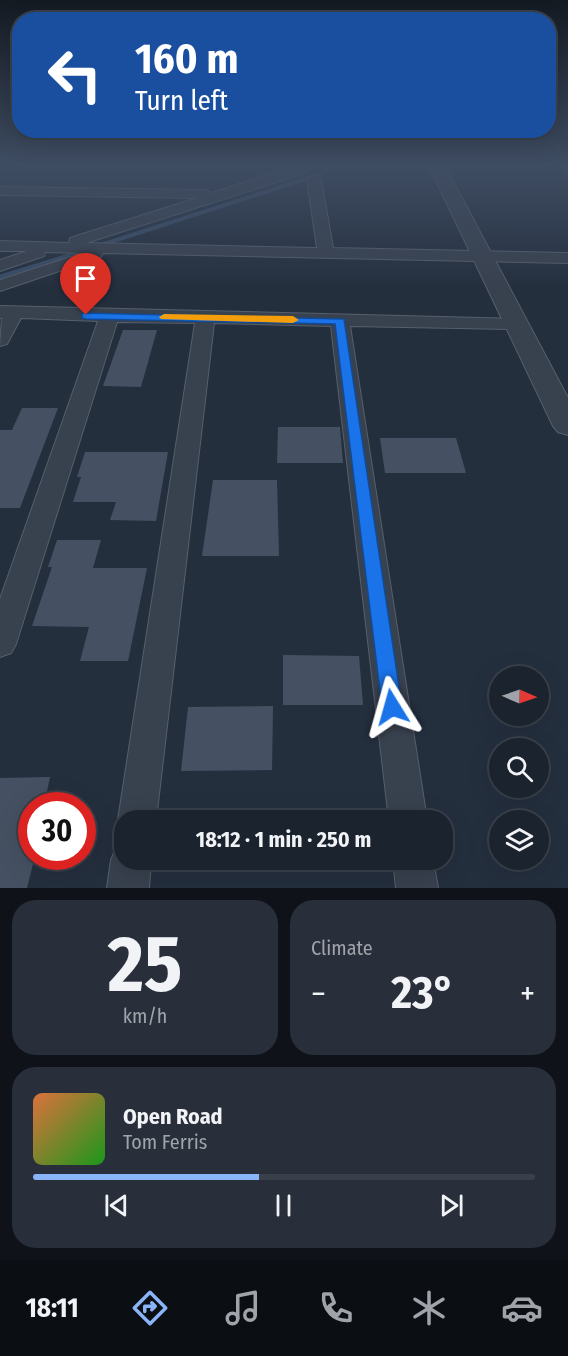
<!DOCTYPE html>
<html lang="en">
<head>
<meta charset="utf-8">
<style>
	:root { --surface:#1b232e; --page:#282f3a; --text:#f1f3f6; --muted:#a0a4aa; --line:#39404a; --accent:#8ab4f8 }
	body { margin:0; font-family:"Fira Sans Condensed",sans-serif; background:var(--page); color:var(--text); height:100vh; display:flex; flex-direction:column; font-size:22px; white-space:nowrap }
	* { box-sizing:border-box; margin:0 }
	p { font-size:20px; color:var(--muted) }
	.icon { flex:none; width:33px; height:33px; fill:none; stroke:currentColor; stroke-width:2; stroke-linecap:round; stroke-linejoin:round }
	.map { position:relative; height:888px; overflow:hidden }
	.details { display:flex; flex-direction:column; gap:12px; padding:12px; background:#0f1319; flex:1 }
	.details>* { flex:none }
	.guide { position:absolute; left:12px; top:12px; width:544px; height:126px; border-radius:24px; box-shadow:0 6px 24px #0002,0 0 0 2px var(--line); background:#1a4fa0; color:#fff; overflow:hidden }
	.needle { width:39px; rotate:92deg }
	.controls { position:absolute; left:489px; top:666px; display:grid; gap:12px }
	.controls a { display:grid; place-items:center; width:60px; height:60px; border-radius:50%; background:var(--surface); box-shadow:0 6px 24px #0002,0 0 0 2px var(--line); font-size:30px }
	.speed { position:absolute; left:18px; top:792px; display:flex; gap:12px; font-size:30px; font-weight:700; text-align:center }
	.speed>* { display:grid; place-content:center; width:78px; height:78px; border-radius:50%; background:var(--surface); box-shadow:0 6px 24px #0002,0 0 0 2px var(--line); line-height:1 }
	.speed .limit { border:9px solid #d22; background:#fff; color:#111 }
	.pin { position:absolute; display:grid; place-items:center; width:51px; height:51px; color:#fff; margin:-62px -26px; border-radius:50% 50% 50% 0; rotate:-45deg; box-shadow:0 0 6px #0007 }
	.pin .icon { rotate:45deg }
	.me { position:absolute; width:66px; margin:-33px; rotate:352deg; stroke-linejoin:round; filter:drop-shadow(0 0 4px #0008) }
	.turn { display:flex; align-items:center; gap:21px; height:126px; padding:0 24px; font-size:27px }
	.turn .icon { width:78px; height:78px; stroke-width:2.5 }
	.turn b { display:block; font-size:42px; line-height:51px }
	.big { font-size:45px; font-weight:700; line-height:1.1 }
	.details .widget { flex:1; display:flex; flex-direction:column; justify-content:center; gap:9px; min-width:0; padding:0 21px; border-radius:24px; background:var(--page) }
	.details .dial { align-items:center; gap:0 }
	.dial b { font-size:78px; line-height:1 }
	.song { display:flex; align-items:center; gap:18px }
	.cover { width:72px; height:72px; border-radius:9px; background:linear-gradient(135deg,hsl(20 70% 55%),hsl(120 70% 35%)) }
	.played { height:6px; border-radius:3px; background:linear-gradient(90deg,var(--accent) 45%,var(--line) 45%) }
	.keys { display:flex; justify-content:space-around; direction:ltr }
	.heat { display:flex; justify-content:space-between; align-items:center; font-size:33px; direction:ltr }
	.details .tiles { flex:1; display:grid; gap:12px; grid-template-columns:1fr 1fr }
	.widget:last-child { grid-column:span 2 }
	.trip { position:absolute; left:114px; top:810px; width:339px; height:60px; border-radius:24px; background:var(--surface); box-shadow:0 6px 24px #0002,0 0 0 2px var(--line); font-weight:700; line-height:60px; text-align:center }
	.tab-bar { display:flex; height:96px; justify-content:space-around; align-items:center; background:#0b0e12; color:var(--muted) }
	.tab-bar .icon { width:42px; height:42px }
	.tab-bar .active { color:var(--accent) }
	.tab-bar b { font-size:27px; color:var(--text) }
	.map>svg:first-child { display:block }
</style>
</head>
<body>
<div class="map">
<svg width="568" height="888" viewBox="0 0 568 888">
	<rect width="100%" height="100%" fill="#242f3e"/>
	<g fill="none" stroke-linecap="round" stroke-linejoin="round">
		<path stroke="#394c67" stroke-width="4" d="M 98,246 L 318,175 L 326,170 L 326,164"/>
		<path stroke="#394c67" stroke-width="5" d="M 0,277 L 85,251"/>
	</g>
	<g fill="#455162">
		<path d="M 123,330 L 157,330 L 141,387 L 103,386 Z"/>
		<path d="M 22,408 L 58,408 L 20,508 L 0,508 L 0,430 L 12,430 Z"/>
		<path d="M 278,427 L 340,427 L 343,463 L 277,463 Z"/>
		<path d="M 380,438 L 456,438 L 466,473 L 385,473 Z"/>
		<path d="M 85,452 L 168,452 L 156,521 L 110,520 L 116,502 L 73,502 L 81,477 L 77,477 Z"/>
		<path d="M 213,480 L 277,480 L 279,556 L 202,556 Z"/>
		<path d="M 57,540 L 101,540 L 93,568 L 147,568 L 128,661 L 80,661 L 89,627 L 32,626 L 52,567 L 48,567 Z"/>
		<path d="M 283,655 L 359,656 L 363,705 L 283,705 Z"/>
		<path d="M 273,706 L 272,770 L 181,771 L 188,707 Z"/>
		<path d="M 50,777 L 44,806 L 32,806 L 32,856 L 35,856 L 27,888 L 0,888 L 0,778 Z"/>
	</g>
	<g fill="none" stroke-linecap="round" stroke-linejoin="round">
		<g stroke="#565f6c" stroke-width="2">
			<g id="minor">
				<path d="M 300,164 L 314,164 L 308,172 L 86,243 L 317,248 L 307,179 L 314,175 L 321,179 L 333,248 L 568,253 L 568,263 L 103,253 L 101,257 L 0,291 L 0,280 L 83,253 L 45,252 L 44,256 L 0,271 L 0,260 L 27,251 L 0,251 L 0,241 L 69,243 L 70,238 L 197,198 L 0,195 L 0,187 L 205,190 L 212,193 Z"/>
				<path d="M 558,164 L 568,164 L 568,173 Z"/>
				<path d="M 0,306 L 523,319 L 526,323 L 516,329 L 350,326 L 427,820 L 389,820 L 331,326 L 214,323 L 156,820 L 124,820 L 124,834 L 118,820 L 195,323 L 117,322 L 16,644 L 11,653 L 0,657 L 0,599 L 98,321 L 21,318 L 7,344 L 0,346 L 2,318 L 0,318 Z"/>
				<path d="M 124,842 L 124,860 L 151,860 L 149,888 L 107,888 L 111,860 L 117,846 Z"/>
				<path d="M 393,860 L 433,860 L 438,888 L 396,888 Z"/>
			</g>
		</g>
		<g stroke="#565f6c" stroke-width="2">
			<path id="tertiary" d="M 428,164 L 444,164 L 568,398 L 568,435 L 558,432 L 553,426 Z"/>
		</g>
		<use href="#minor" fill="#38414e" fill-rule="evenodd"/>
		<use href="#tertiary" fill="#38414e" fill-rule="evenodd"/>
	</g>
	<linearGradient id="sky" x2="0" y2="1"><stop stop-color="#141a22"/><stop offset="0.57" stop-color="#3f4d63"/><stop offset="1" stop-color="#3f4d63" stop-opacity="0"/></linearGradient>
	<rect width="568" height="289" fill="url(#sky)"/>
	<path fill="#1a73e8" stroke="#114b97" stroke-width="1.5" d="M 82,313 L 344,319 L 402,707 L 399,713 L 392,715 L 385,713 L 382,707 L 335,324 L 86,319 L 82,318 Z"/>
	<path fill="#f59e0b" d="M 164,314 L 293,316 L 299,320 L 293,323 L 161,319 L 159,317 Z"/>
</svg>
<div class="controls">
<a><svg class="needle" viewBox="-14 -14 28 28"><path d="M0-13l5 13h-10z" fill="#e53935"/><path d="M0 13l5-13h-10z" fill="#a0a4aa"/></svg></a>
<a><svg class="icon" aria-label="search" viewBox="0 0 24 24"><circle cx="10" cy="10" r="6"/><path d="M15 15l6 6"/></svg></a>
<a><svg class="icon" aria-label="layers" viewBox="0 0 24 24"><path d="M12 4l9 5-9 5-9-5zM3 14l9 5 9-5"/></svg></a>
</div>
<div class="speed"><div class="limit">30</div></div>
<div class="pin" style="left:86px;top:315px;background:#d93025"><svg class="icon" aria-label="arrive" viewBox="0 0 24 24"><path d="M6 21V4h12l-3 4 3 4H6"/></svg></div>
<svg class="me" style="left:392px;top:707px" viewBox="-20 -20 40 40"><path d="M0-17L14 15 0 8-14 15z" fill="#1a73e8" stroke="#fff" stroke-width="4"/></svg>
<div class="trip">18:12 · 1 min · 250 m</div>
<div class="guide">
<div class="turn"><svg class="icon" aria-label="left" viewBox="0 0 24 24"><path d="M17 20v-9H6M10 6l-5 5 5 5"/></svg><div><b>160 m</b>Turn left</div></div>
</div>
</div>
<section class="details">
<div class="tiles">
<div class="widget dial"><b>25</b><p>km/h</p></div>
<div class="widget"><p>Climate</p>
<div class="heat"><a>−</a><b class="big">23°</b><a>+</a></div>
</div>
<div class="widget">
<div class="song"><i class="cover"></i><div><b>Open Road</b><p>Tom Ferris</p></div></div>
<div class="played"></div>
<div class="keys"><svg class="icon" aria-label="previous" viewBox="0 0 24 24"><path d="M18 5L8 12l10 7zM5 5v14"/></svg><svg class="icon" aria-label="pause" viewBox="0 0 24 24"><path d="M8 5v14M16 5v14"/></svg><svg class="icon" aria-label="next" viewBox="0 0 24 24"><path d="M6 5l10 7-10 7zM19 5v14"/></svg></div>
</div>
</div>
</section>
<nav class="tab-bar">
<b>18:11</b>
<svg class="icon active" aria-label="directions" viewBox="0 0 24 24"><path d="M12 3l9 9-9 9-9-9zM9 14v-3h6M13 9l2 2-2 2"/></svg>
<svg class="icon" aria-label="music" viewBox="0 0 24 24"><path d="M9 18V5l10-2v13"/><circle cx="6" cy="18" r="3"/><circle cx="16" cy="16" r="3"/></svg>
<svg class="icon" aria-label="phone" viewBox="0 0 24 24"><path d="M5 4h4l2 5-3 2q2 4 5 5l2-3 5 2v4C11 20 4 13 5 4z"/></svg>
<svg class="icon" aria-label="climate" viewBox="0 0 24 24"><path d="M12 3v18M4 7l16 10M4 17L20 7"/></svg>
<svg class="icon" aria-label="car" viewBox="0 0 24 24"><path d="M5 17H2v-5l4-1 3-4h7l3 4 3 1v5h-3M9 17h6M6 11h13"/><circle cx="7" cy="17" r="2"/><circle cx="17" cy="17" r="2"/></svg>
</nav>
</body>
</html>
